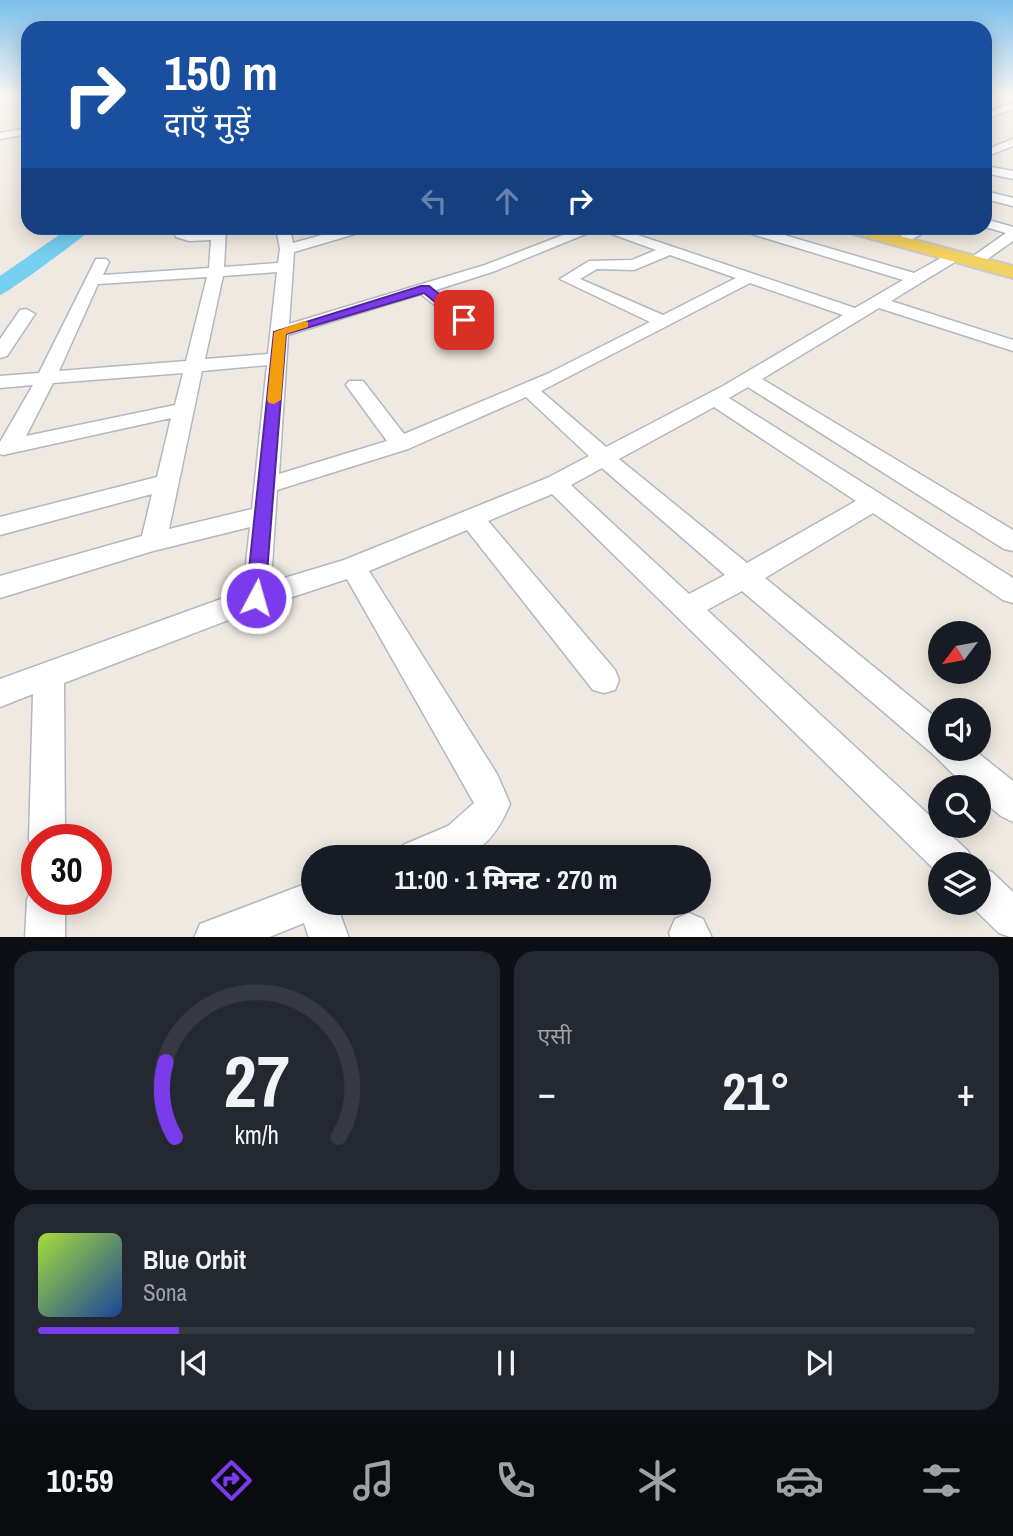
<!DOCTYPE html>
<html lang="hi">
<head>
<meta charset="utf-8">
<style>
	:root { --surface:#171b24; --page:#242831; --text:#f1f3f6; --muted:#9ea1a6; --line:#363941; --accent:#7c3aed }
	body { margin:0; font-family:"Archivo Narrow","Noto Sans Devanagari",sans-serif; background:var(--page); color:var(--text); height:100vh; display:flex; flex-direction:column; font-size:26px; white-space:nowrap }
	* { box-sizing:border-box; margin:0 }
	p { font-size:23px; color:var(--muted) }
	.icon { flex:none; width:38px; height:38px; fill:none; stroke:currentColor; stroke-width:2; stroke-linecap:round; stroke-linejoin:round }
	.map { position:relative; height:937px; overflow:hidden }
	.drawer { display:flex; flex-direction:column; gap:14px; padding:14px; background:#0d0f14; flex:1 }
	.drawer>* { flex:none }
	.top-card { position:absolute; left:21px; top:21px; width:971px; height:214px; border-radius:21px; box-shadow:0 4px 18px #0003; background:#1a4fa0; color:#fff; overflow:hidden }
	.needle { width:46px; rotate:238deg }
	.tools { position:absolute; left:928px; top:621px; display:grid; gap:14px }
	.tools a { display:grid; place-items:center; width:63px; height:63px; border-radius:50%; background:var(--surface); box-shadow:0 4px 18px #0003; font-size:35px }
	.speed { position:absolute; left:21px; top:824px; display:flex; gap:14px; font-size:35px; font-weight:700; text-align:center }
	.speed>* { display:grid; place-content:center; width:91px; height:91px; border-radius:50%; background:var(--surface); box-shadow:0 4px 18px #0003; line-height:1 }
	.speed .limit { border:10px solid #d22; background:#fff; color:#111 }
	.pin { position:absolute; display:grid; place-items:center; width:60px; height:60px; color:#fff; margin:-30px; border-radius:14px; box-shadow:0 4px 10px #0006 }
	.me { position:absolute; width:77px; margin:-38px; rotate:6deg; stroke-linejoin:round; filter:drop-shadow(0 0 5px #0008) }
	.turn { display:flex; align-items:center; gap:24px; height:147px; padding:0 28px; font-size:32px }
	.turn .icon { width:91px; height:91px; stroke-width:2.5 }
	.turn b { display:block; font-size:49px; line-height:60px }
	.lanes { display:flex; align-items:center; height:66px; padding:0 28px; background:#0003; justify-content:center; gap:35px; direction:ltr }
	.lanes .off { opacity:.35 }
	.big { font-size:52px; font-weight:800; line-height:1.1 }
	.drawer .widget { flex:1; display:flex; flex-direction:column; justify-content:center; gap:10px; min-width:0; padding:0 24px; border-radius:21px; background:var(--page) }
	.drawer .dial { align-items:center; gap:0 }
	.dial svg { height:182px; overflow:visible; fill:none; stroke:var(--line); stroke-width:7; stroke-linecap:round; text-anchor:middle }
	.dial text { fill:var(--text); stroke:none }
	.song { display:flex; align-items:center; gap:21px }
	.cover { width:84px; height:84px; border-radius:10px; background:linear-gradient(135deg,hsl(80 70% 55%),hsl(220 70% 35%)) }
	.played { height:7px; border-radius:4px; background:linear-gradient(90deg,var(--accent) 15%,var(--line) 15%) }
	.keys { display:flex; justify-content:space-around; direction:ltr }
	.heat { display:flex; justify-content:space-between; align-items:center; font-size:38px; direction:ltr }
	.drawer .tiles { flex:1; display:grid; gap:14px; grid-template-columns:1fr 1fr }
	.widget:last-child { grid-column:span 2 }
	.trip { position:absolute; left:301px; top:845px; width:410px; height:70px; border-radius:35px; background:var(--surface); box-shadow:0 4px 18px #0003; font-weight:800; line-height:70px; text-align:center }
	.tab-bar { display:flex; height:112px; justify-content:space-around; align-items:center; background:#090b0e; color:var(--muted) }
	.tab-bar .icon { width:49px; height:49px }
	.tab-bar .active { color:var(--accent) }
	.tab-bar b { font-size:32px; color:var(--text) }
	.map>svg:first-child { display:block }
</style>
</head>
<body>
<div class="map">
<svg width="1013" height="938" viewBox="0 0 1013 938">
	<rect width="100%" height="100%" fill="#efe9e1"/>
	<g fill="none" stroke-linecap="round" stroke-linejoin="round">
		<path fill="#75cff0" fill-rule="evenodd" d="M 69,228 L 92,228 C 87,235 6,294 0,295 L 0,276 Z"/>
		<g stroke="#b4b7c1" stroke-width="3">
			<g id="minor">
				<path d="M 1013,103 L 1013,109 L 985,119 L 985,113 Z"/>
				<path d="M 28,128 L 28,134 L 0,139 L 0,133 Z"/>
				<path d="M 1013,139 L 1013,146 L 985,157 L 985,150 Z"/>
				<path d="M 985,166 L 1013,171 L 1013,179 L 985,173 Z"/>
				<path d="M 985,191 L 1013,198 L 1013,206 L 985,199 Z"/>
				<path d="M 985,219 L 1013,227 L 1013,241 L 979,265 L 969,265 L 966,262 L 969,259 L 1006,233 L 985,227 Z"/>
				<path d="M 172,228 L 186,228 L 190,233 L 226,228 L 224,267 L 278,263 L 280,249 L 276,228 L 290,228 L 293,243 L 347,228 L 367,228 L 365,231 L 294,252 L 289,324 L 485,265 L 581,228 L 617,228 L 855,308 L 903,280 L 742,231 L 740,228 L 760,228 L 914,273 L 948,254 L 958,254 L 960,257 L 958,260 L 891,301 L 1013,340 L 1013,351 L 879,308 L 762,379 L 1013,530 L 1013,551 L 1004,549 L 748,387 L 729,398 L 1013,578 L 1013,603 L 1003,600 L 873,513 L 765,578 L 940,721 L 940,749 L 973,749 L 1013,781 L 1013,822 L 1001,816 L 978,797 L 978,788 L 967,788 L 934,755 L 742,591 L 707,610 L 968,851 L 974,864 L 940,864 L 940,875 L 552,494 L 488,521 L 615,670 L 619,680 L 615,690 L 604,693 L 593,690 L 467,530 L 369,571 L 497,774 L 510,804 C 484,866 456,858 398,858 L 403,845 L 448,826 L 474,803 L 347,579 L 265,606 L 64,683 L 65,840 L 37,840 L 37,854 L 34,853 L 29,840 L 33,694 L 0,707 L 0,679 L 243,591 L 250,527 L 153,551 L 0,598 L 0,576 L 142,536 L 152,494 L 0,535 L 0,517 L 157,477 L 171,418 L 3,455 L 0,454 L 0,442 L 33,385 L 0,388 L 0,376 L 39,373 L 96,259 L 106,259 L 109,262 L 103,275 L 209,268 L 211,240 L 189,241 L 176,237 ZM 598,229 L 656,250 L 632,260 L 589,261 L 560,279 L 650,322 L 547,374 L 404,434 L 363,381 L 349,381 L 346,385 L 387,441 L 279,474 L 288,335 L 421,294 L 477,339 L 489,339 L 492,335 L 489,331 L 436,290 L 495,271 ZM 670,255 L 736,278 L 663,315 L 580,279 L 597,269 L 634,270 ZM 277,272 L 268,354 L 205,359 L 223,276 ZM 207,277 L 186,361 L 59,371 L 98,284 ZM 750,283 L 843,315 L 723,386 L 606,447 L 541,391 ZM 267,365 L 252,509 L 169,529 L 202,371 ZM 183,373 L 175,405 L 26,436 L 53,383 ZM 526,397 L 589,456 L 547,478 L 344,560 L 271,582 L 277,490 L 408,449 ZM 714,407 L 856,501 L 747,563 L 619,459 ZM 602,468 L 725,575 L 689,594 L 571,485 Z"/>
				<path d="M 916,228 L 933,228 L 903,244 L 893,244 L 891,241 Z"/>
				<path d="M 26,309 L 35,314 L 7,356 L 0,358 L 0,339 L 20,310 Z"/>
				<path d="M 978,867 L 992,872 L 1013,892 L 1013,938 L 999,933 L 968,903 L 978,903 Z"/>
				<path d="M 313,881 L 313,903 L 336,903 L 349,938 L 309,938 L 304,923 L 267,938 L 194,938 L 200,924 Z"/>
				<path d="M 37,884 L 37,900 L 65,900 L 65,938 L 25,938 L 27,900 L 32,886 Z"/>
				<path d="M 689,913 L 703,919 L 712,938 L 671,938 L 669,933 L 675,919 Z"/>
			</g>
		</g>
		<g stroke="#c9c9c9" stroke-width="4">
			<path id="major" d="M 844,228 L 870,228 L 1013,266 L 1013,278 L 847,232 Z"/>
		</g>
		<use href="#minor" fill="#fff" fill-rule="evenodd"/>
		<use href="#major" fill="#f2d163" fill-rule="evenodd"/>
	</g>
	<linearGradient id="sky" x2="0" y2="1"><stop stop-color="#7abfeb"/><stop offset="0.42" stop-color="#f8f5f2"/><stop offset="1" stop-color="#f8f5f2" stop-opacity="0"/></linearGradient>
	<rect width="1013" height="226" fill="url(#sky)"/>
	<path fill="#7c3aed" stroke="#51269a" stroke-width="2" d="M 421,286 L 429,286 L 468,317 L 468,322 L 459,322 L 424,293 L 286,334 L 265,598 L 262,604 L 256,606 L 249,604 L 246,598 L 274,332 Z"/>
	<path fill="#f59e0b" d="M 304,321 L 308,322 L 308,327 L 286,334 L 281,400 L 274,404 L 269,403 L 267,400 L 274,332 Z"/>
</svg>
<div class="tools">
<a><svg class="needle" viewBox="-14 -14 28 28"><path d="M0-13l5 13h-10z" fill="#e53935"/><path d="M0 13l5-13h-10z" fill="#9ea1a6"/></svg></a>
<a><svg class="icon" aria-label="sound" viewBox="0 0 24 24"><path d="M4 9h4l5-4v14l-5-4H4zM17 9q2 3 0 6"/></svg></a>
<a><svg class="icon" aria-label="search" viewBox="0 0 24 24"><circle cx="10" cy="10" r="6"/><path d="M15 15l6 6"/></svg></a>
<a><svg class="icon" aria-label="layers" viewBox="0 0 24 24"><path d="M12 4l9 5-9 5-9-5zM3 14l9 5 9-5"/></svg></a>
</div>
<div class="speed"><div class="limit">30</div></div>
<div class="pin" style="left:464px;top:320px;background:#d93025"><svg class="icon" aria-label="arrive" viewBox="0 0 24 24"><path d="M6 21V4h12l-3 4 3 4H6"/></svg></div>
<svg class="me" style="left:256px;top:598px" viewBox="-20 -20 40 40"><circle r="17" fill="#7c3aed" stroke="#fff" stroke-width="3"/><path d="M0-11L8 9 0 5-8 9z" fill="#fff"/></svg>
<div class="trip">11:00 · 1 मिनट · 270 m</div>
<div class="top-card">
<div class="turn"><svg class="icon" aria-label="right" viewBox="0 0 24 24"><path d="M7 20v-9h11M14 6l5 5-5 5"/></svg><div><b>150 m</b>दाएँ मुड़ें</div></div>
<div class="lanes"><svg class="icon off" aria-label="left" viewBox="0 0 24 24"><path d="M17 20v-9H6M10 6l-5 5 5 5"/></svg><svg class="icon off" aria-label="ahead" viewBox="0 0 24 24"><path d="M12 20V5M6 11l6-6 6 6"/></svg><svg class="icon" aria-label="right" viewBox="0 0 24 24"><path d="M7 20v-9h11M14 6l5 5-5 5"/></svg></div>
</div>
</div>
<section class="drawer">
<div class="tiles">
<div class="widget dial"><svg viewBox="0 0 100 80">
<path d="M14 69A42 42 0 1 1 86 69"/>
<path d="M14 69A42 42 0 0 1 10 36" stroke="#7c3aed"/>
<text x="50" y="56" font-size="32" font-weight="700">27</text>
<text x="50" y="72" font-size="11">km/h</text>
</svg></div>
<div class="widget"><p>एसी</p>
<div class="heat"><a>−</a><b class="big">21°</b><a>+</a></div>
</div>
<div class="widget">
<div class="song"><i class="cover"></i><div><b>Blue Orbit</b><p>Sona</p></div></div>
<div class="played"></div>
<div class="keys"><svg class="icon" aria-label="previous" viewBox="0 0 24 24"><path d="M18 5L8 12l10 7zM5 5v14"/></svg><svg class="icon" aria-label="pause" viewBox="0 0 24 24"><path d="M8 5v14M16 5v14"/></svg><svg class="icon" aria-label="next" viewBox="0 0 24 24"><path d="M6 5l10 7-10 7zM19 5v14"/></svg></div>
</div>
</div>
</section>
<nav class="tab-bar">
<b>10:59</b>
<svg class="icon active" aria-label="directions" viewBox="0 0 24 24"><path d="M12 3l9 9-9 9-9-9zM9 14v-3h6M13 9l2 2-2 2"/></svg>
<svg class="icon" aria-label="music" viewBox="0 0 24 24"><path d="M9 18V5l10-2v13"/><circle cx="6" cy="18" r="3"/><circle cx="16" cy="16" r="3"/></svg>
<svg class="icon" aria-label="phone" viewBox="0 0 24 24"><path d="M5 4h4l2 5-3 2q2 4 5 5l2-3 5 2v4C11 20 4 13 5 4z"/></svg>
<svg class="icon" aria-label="climate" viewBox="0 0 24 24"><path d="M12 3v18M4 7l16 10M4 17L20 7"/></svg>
<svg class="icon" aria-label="car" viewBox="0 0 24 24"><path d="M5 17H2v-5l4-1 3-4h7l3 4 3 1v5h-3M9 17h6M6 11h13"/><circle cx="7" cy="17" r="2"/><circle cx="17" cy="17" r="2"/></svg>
<svg class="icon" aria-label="filters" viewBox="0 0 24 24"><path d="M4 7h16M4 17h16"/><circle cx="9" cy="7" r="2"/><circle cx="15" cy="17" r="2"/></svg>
</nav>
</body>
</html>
